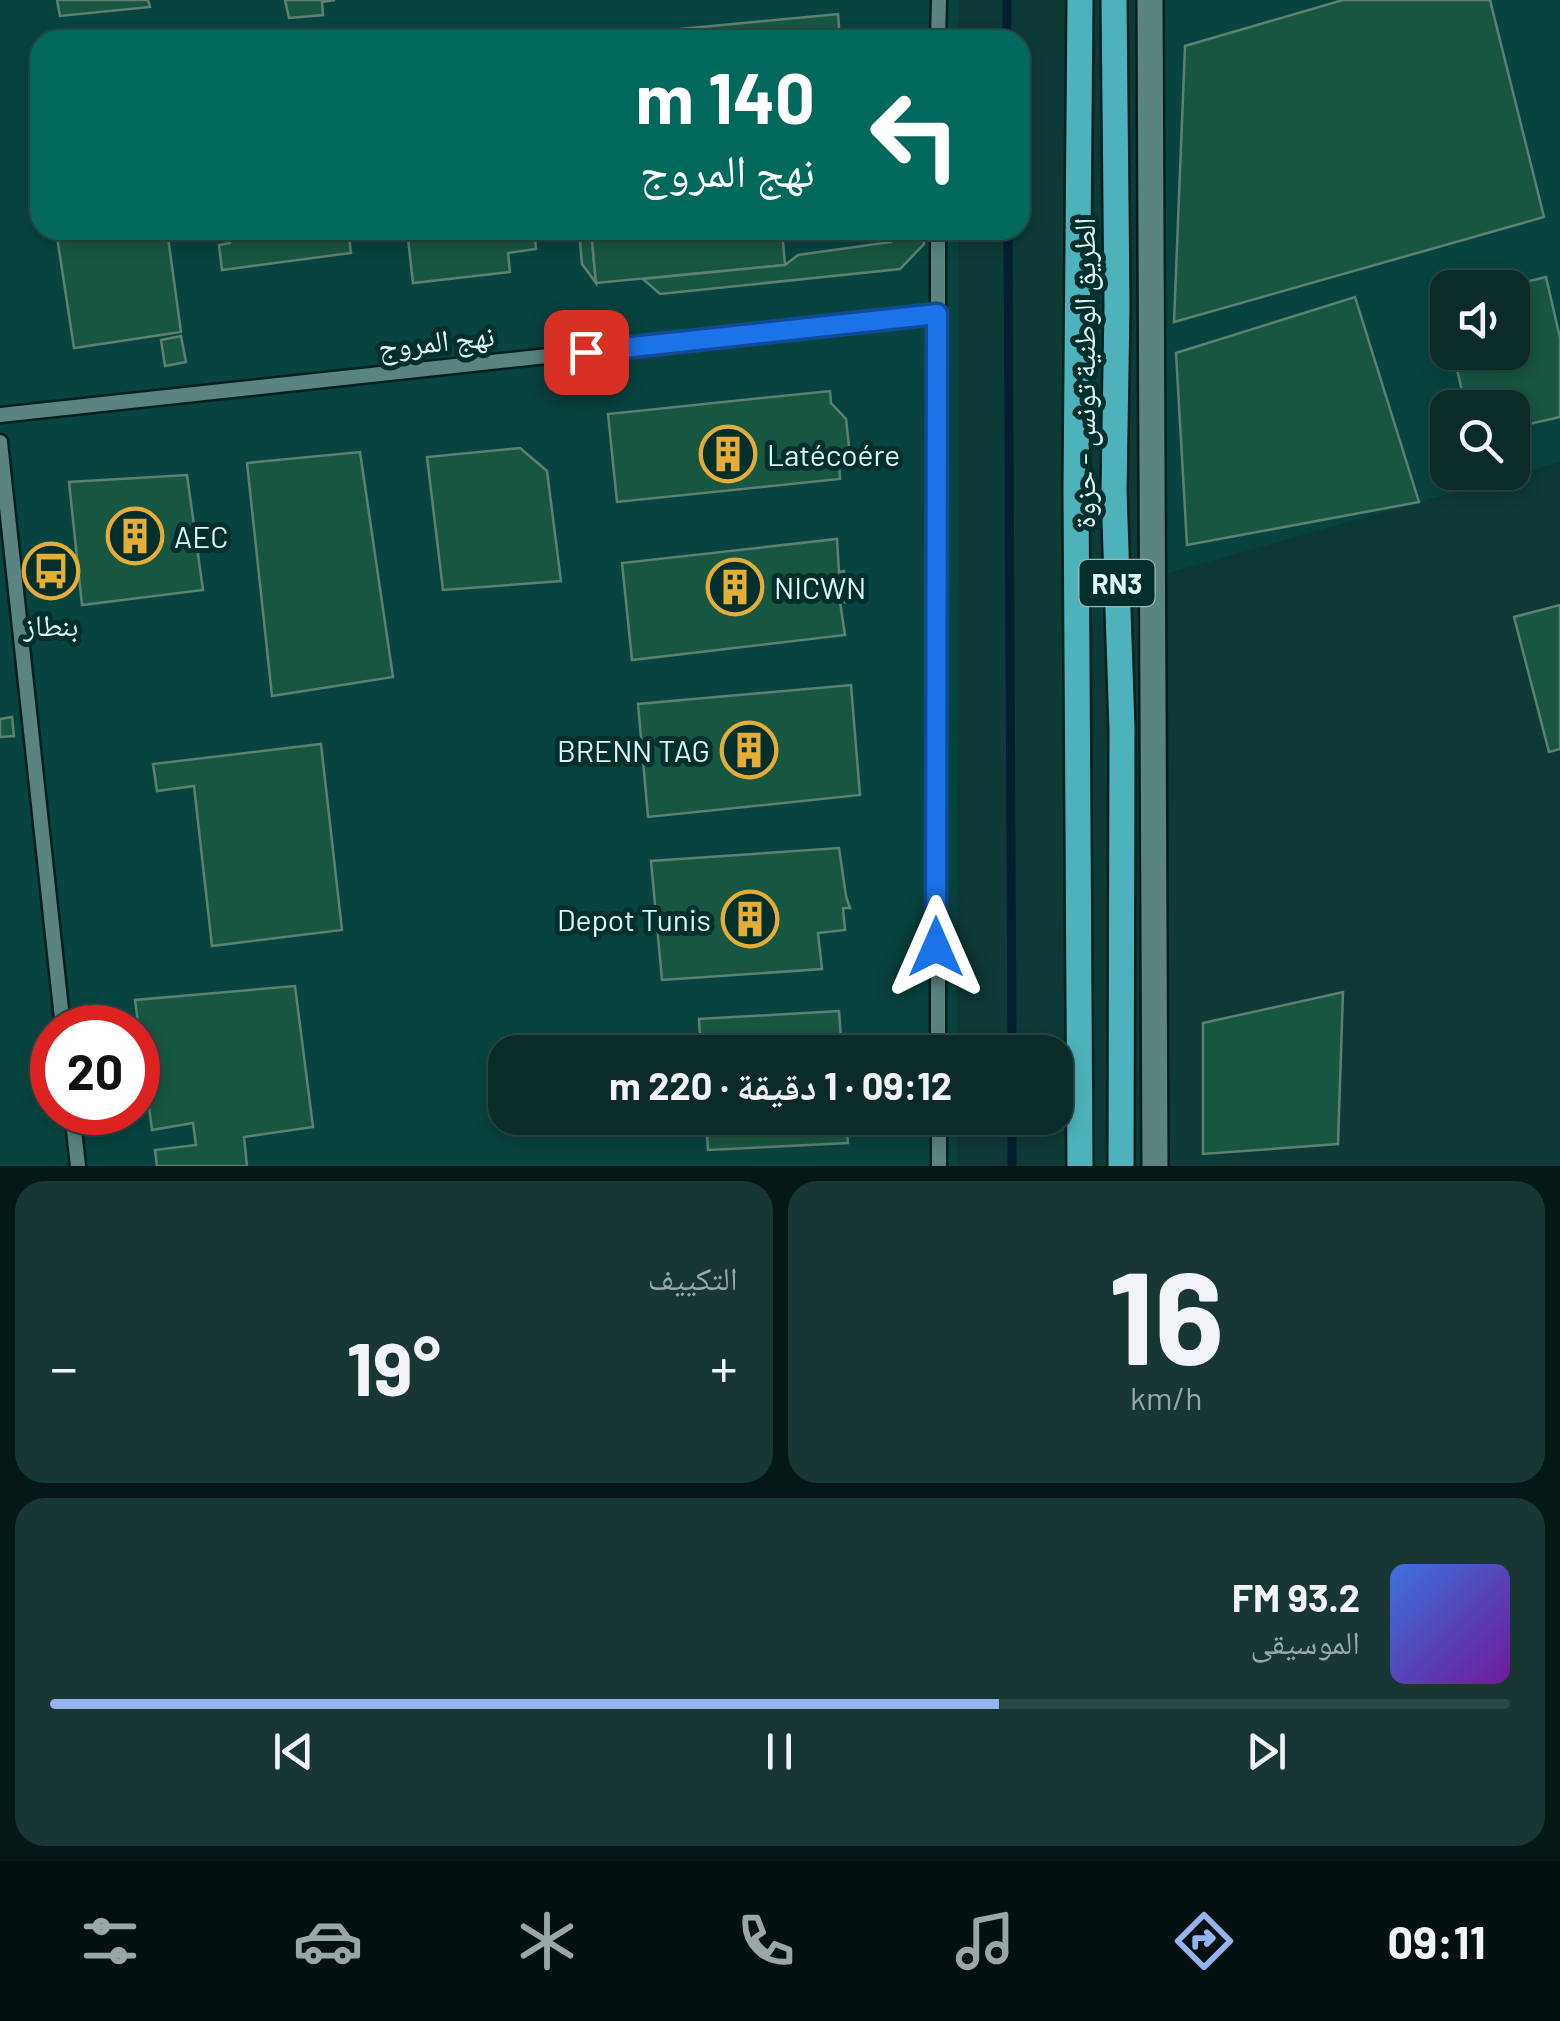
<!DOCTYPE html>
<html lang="ar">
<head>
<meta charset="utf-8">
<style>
	:root { --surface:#0a2b28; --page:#183734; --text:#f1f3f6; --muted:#99a7a8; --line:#2a4745; --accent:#95b2f1 }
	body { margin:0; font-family:Barlow,"Noto Naskh Arabic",sans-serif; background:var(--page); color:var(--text); direction:rtl; height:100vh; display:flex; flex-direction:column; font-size:38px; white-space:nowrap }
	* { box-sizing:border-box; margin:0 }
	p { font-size:32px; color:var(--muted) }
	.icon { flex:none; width:55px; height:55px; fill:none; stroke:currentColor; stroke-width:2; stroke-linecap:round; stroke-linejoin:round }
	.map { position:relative; height:1166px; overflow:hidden; direction:ltr }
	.sheet { display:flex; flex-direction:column; gap:15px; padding:15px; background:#061816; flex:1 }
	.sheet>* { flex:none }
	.hud { position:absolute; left:30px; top:30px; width:1000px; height:210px; border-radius:30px; box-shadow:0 5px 15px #0003,0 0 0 2px var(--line); direction:rtl; background:#00695c; color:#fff; overflow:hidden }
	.fabs { position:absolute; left:1430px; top:270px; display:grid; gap:20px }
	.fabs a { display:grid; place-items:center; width:100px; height:100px; border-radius:20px; background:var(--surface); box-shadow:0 5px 15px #0003,0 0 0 2px var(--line); font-size:50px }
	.speed { position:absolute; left:30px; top:1005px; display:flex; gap:20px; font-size:50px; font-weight:700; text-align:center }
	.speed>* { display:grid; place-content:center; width:130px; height:130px; border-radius:50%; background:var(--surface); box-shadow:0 5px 15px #0003,0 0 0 2px var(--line); line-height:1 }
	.speed .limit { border:15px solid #d22; background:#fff; color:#111 }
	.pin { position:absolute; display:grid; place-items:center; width:85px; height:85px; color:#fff; margin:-42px; border-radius:20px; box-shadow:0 5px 15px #0006 }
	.me { position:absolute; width:110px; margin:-55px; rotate:0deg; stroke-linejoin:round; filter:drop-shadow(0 0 8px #0008) }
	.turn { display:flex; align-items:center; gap:35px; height:210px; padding:0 50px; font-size:45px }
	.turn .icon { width:130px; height:130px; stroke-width:2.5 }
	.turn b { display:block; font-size:70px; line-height:85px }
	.big { font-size:75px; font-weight:700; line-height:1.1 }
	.sheet .tile { flex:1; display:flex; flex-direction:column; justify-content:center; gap:15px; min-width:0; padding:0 35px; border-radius:30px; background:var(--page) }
	.sheet .dial { align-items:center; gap:0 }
	.dial b { font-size:130px; line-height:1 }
	.song { display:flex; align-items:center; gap:30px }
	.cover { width:120px; height:120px; border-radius:15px; background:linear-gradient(135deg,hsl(220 70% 55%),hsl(280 70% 35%)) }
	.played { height:10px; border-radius:5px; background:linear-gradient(90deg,var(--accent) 65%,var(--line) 65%) }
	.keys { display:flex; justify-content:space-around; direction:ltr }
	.heat { display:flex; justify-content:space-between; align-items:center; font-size:55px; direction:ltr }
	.sheet .tiles { flex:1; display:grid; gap:15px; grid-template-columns:1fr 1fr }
	.tile:last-child { grid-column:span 2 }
	.trip { position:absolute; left:488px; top:1035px; width:585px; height:100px; border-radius:30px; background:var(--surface); box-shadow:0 5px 15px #0003,0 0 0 2px var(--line); font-weight:700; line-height:100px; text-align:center; direction:rtl }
	.menu { display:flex; height:160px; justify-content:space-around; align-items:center; background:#041110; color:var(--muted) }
	.menu .icon { width:70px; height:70px }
	.menu .on { color:var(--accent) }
	.menu b { font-size:45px; color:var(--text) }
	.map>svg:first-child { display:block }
</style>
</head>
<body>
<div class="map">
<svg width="1560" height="1166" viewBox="0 0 1560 1166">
	<rect width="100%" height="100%" fill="#0d3936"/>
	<g fill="#08443f" fill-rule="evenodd">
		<path d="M 0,0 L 959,0 L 959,40 L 40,40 L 40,230 L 959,230 L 957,1052 L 505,1052 L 505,1118 L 957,1118 L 957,1166 L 0,1166 ZM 52,1028 L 138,1028 L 138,1112 L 52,1112 Z"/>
		<path d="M 1160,0 L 1560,0 L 1560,462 L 1151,578 ZM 1448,288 L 1512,288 L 1512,352 L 1448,352 ZM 1448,408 L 1512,408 L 1512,472 L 1448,472 Z"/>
	</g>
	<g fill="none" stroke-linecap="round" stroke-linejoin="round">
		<g stroke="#00202f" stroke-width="9">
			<path d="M 1007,0 L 1007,40"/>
			<path d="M 1008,230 L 1012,1052"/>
			<path d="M 1012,1118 L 1012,1166"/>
		</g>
	</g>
	<g fill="#175641" stroke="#5c8071" stroke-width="2.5">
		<path d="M 57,0 L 148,0 L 150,7 L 60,16 Z"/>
		<path d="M 285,0 L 335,0 L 322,2 L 323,15 L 289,18 Z"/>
		<path d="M 1343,0 L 1490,0 L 1544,217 L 1174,322 L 1185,46 Z"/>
		<path d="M 838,14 L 840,40 L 578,40 L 578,39 Z"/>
		<path d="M 512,35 L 513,40 L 470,40 Z"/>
		<path d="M 56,230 L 167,230 L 181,332 L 74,348 Z"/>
		<path d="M 228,230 L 348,230 L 351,253 L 222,270 L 219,245 L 230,243 Z"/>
		<path d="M 407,230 L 534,230 L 536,249 L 508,253 L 510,272 L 413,283 Z"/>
		<path d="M 579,230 L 591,230 L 596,283 L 582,264 Z"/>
		<path d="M 591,230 L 782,230 L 785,265 L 596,283 Z"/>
		<path d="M 889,230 L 924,230 L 924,244 L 900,269 L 660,294 L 643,279 L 785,265 L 798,255 L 891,242 Z"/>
		<path d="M 1546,277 L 1560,338 L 1560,417 L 1512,428 L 1512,408 L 1466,408 L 1453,352 L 1512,352 L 1512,288 L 1500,288 Z"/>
		<path d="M 1355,297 L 1419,502 L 1187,545 L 1176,353 Z"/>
		<path d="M 1448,300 L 1448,330 L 1441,301 Z"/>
		<path d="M 181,336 L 186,362 L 165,366 L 161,340 Z"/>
		<path d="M 830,391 L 831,403 L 846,419 L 849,446 L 839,462 L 840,479 L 617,502 L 608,414 Z"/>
		<path d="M 520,448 L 547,471 L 561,581 L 443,590 L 427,457 Z"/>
		<path d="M 360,452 L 393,677 L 272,696 L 247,463 Z"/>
		<path d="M 187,475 L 203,590 L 82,605 L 69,482 Z"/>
		<path d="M 837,539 L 839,572 L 844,571 L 846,602 L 840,602 L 845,635 L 632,660 L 622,563 Z"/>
		<path d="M 1560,605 L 1560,749 L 1549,752 L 1514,617 Z"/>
		<path d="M 851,685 L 860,795 L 648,817 L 638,704 Z"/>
		<path d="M 12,717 L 14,736 L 0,737 L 0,719 Z"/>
		<path d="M 321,744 L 342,930 L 212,946 L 194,786 L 157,791 L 153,764 Z"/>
		<path d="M 839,848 L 846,896 L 850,908 L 843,908 L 845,930 L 818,933 L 822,969 L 662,980 L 651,861 Z"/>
		<path d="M 295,986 L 313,1127 L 244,1137 L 247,1166 L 157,1166 L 155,1150 L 196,1145 L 193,1123 L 152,1130 L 135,1000 Z"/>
		<path d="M 1343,992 L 1338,1144 L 1203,1154 L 1203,1023 Z"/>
		<path d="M 839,1011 L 842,1052 L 701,1052 L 699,1019 Z"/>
		<path d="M 706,1118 L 846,1118 L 848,1143 L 708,1150 Z"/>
	</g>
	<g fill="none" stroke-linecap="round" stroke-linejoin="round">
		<g stroke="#001f1d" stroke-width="19">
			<g id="lane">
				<path d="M 938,40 L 939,0"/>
				<path d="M 938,230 L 938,1052"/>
				<path d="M 0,415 L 937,314"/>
				<path d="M 0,442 L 63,1028"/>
				<path d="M 72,1112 L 78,1166"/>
				<path d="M 939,1118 L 939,1166"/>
			</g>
		</g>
		<g stroke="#001f1d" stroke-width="30">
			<path id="street" d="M 1150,0 L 1155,1166"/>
		</g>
		<g stroke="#001f1d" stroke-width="30">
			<g id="primary">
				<path d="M 1080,0 L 1076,490 L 1080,1166"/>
				<path d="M 1114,0 L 1117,306 L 1114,491 L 1122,729 L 1121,1166"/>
			</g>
		</g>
		<use href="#lane" stroke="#59847f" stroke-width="14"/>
		<use href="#street" stroke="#59847f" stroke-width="25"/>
		<use href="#primary" stroke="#4db2bc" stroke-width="25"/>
	</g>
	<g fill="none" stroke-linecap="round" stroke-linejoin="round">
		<g stroke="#114b97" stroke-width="25">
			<path id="route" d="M 586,352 L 937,314 L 936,947"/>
		</g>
		<use href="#route" stroke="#1a73e8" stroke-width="18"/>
	</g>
	<defs>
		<g id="building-ring" transform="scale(2.875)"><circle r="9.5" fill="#012f2c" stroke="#e6ad36" stroke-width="1.5"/><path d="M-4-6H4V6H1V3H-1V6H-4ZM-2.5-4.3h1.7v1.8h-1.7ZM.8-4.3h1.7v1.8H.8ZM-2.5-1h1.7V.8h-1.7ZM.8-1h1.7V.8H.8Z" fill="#e6ad36"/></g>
		<g id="bus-ring" transform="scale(2.875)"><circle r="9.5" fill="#012f2c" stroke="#e6ad36" stroke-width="1.5"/><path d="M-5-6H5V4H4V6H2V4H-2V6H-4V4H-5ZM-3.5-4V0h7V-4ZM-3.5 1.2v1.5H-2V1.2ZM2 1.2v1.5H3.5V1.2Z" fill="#e6ad36"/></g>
	</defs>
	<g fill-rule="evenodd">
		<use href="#building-ring" x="728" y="454"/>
		<use href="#building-ring" x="135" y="536"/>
		<use href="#bus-ring" x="51" y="571"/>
		<use href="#building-ring" x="735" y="587"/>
		<use href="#building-ring" x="749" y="750"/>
		<use href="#building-ring" x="750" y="919"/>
	</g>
	<g text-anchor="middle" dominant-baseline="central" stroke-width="10" stroke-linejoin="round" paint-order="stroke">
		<rect fill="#012f2c" stroke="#9cbab7" stroke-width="2.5" x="1079.5" y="560" width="75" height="46" rx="8"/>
		<g font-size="28" font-weight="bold" fill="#dff6f3">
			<text x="1117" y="583">RN3</text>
		</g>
		<g font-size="30" fill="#dff6f3" stroke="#012f2c">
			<text transform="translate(436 340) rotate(-6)">نهج المروج</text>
			<text transform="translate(1083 373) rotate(-90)">الطريق الوطنية تونس - حزوة</text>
		</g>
		<g font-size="30" fill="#dff6f3" stroke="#012f2c" text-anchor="start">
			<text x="767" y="454">Latécoére</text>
			<text x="174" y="536">AEC</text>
			<text x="774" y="587">NICWN</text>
			<text x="51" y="624" text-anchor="middle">بنطاز</text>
			<text x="710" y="750" text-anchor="end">BRENN TAG</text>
			<text x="711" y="919" text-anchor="end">Depot Tunis</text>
		</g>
	</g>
</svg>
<div class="fabs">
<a><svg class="icon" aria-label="sound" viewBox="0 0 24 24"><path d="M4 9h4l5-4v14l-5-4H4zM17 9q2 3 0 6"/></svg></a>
<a><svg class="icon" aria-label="search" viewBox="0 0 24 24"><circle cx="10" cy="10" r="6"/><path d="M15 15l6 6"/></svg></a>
</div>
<div class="speed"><div class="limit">20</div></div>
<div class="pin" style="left:586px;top:352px;background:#d93025"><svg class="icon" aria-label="arrive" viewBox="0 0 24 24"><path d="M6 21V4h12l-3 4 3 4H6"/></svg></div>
<svg class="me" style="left:936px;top:947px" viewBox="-20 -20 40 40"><path d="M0-17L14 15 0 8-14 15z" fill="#1a73e8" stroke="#fff" stroke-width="4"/></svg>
<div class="trip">09:12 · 1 دقيقة · 220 m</div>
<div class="hud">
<div class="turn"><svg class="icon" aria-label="left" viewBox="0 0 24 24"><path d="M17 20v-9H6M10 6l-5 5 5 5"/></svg><div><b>140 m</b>نهج المروج</div></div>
</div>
</div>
<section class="sheet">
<div class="tiles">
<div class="tile dial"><b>16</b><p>km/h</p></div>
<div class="tile"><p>التكييف</p>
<div class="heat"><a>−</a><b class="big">19°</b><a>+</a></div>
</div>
<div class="tile">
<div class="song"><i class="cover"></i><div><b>93.2 FM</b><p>الموسيقى</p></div></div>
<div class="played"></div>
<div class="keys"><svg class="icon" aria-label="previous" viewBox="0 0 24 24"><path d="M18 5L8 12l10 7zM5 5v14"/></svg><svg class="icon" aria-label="pause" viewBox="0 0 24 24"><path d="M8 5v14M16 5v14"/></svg><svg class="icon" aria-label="next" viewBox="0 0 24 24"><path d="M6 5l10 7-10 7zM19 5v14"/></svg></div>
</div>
</div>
</section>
<nav class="menu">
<b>09:11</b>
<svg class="icon on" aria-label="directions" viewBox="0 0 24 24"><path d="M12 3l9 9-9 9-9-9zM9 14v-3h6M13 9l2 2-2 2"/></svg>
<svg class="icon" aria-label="music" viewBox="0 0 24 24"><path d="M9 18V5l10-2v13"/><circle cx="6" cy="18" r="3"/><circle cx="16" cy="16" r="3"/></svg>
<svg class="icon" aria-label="phone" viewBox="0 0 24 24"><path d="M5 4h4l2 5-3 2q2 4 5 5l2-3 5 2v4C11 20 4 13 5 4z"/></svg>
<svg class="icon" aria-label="climate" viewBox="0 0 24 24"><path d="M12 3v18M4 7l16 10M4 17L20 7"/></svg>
<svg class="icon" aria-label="car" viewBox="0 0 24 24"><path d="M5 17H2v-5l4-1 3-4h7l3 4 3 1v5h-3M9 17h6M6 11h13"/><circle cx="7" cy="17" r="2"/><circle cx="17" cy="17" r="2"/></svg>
<svg class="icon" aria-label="filters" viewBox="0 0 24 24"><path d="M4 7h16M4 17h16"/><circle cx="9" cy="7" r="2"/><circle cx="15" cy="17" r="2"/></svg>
</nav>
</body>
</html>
